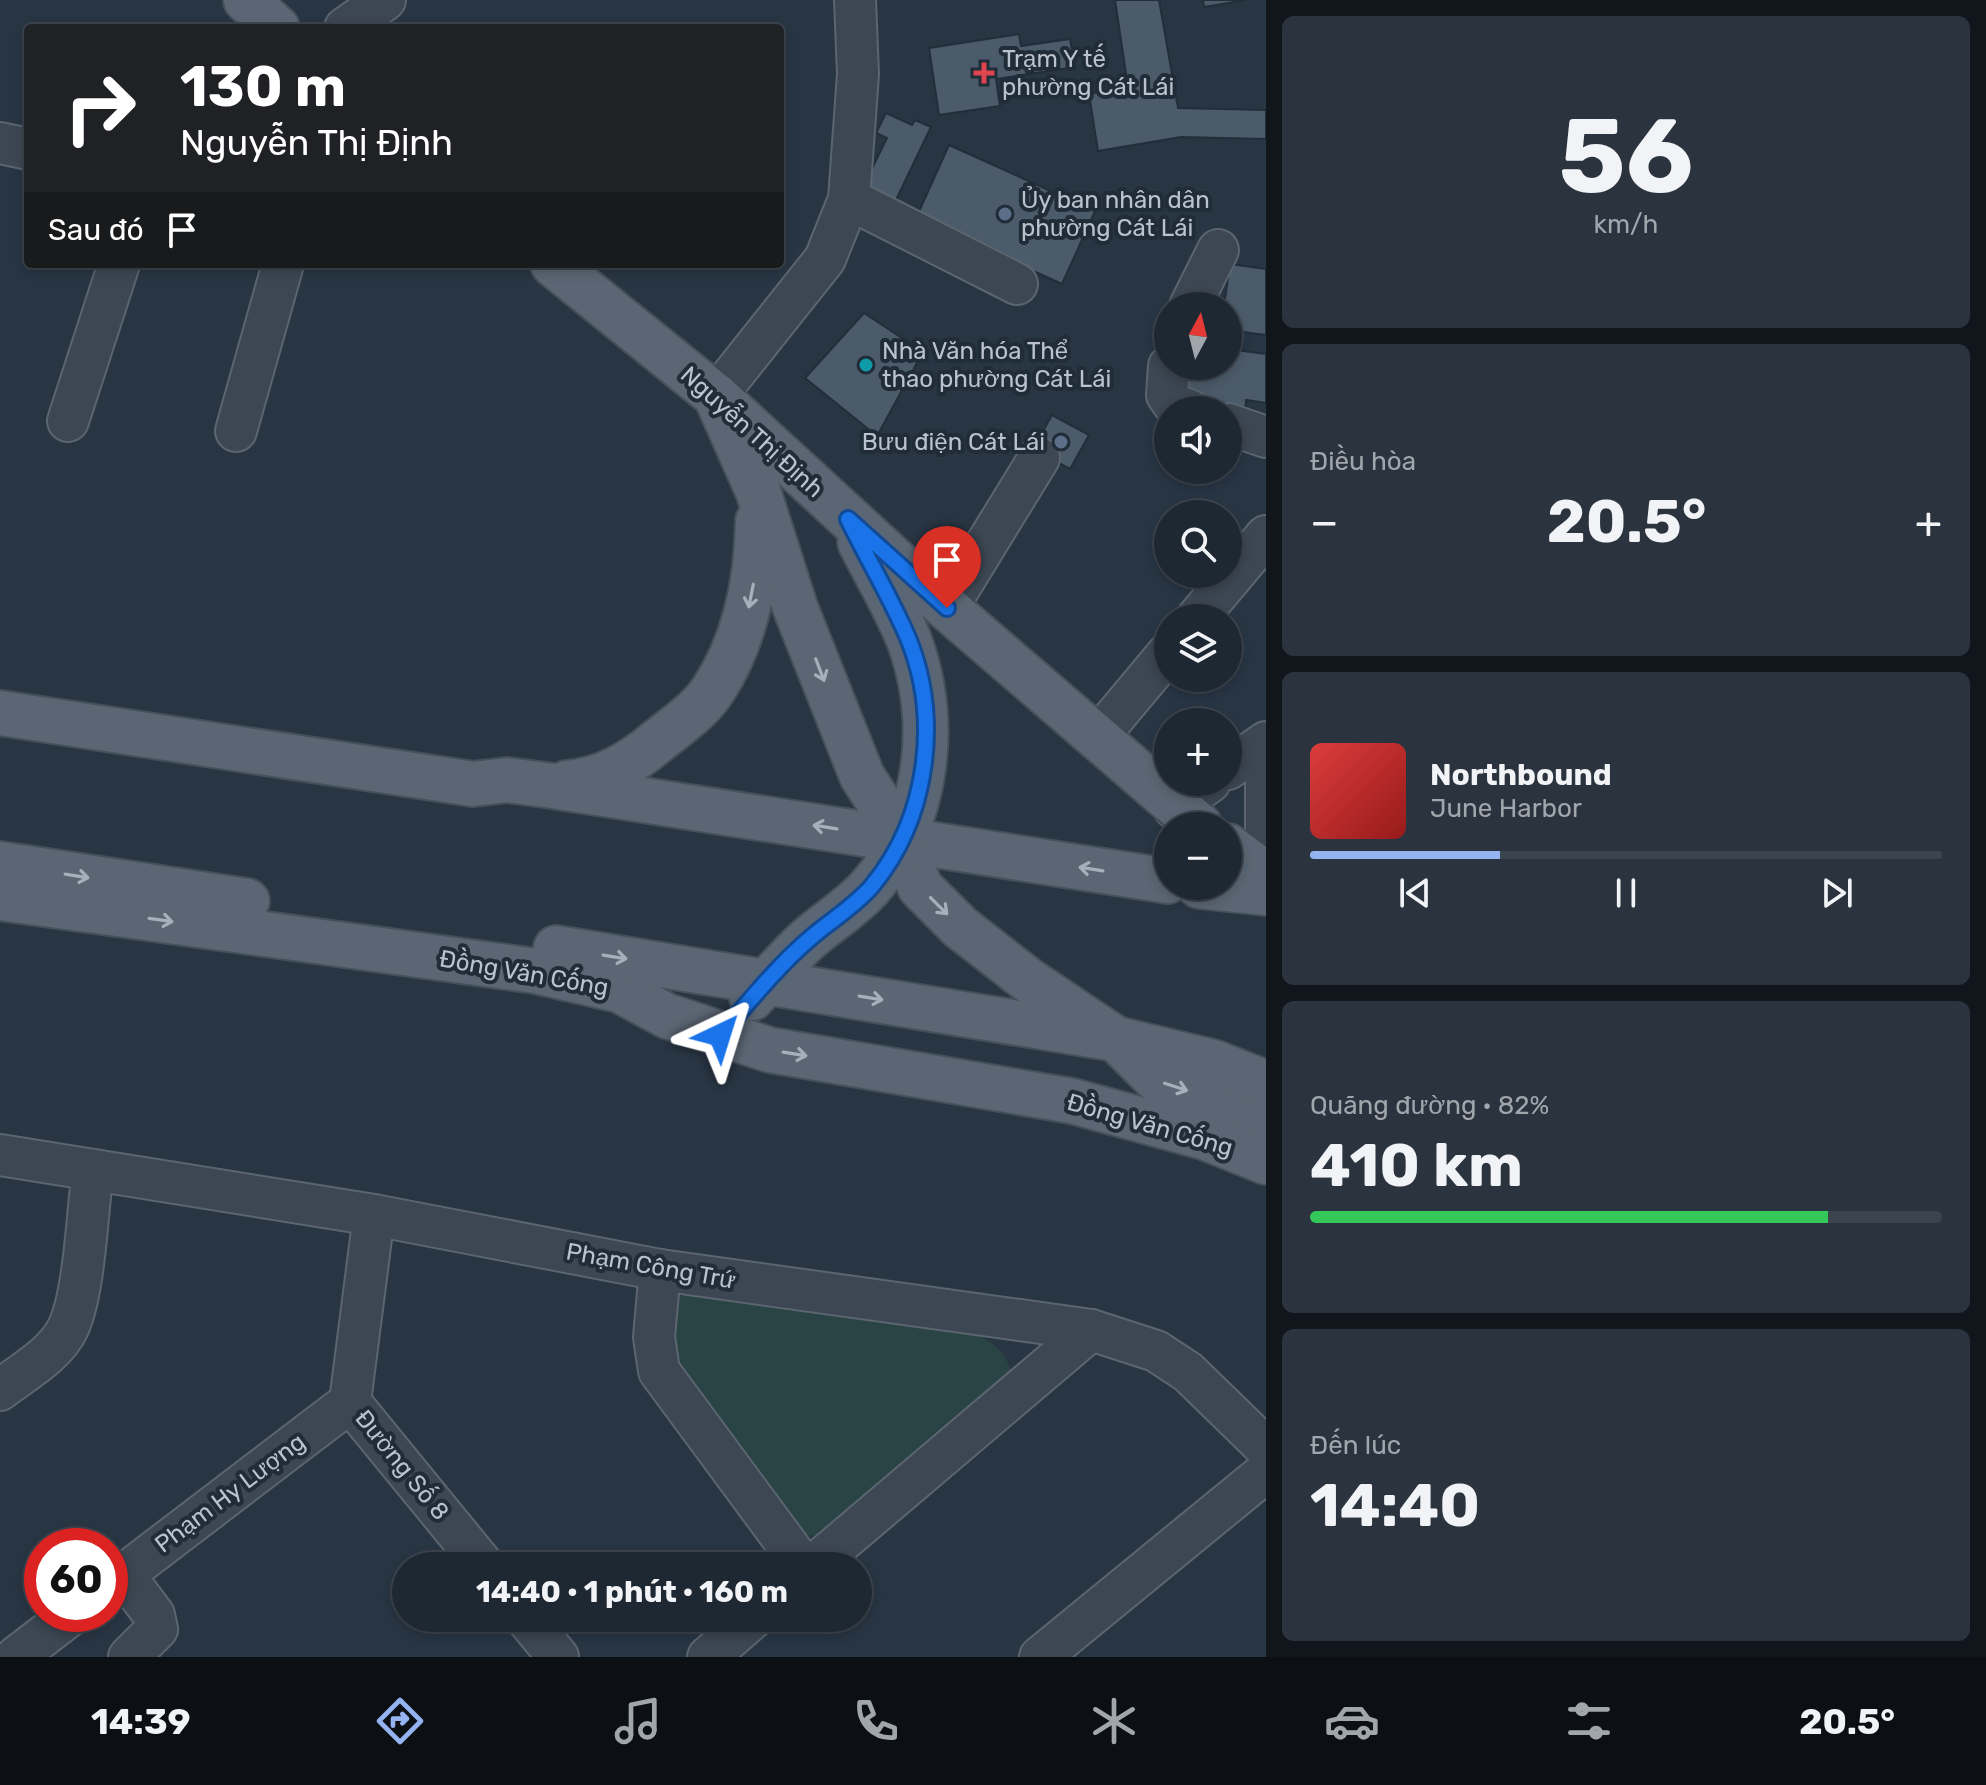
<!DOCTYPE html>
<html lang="vi">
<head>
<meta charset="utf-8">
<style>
	:root { --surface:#1e2832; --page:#2b343e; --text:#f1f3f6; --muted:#a1a6ac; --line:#3c444d; --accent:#95b2f1 }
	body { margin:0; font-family:Rubik,sans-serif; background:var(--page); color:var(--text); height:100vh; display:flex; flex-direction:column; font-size:30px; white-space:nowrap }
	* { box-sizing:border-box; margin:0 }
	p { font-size:26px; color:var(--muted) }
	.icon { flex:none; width:44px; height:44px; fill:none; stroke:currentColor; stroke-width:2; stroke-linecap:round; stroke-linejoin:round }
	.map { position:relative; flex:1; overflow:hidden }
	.side { display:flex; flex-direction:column; gap:16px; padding:16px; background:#10161c; width:720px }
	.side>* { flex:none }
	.hud { position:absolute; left:24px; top:24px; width:760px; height:244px; border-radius:8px; box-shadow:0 4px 12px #0003,0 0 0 2px var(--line); background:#202124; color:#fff; overflow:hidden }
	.needle { width:52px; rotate:7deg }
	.controls { position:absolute; left:1154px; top:292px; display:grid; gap:16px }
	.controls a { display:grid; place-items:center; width:88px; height:88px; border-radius:50%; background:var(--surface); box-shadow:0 4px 12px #0003,0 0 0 2px var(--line); font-size:40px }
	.speed { position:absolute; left:24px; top:1528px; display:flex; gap:16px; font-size:40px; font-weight:700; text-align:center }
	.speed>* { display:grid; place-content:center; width:104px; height:104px; border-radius:50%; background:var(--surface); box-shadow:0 4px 12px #0003,0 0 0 2px var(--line); line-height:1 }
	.speed .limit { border:12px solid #d22; background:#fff; color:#111 }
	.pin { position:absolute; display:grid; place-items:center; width:68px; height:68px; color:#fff; margin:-82px -34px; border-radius:50% 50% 50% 0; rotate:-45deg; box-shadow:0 0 8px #0007 }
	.pin .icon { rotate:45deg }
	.me { position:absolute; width:88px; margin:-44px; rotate:41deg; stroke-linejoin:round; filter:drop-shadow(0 0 6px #0008) }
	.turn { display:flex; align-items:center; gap:28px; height:168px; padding:0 24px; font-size:36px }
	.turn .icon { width:104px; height:104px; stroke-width:2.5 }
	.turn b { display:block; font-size:56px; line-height:68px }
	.then { display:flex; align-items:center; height:76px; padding:0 24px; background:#0003; gap:16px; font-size:30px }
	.big { font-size:60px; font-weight:700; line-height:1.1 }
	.side .tile { flex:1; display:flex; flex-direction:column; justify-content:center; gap:12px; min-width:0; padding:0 28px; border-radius:12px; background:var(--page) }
	.side .dial { align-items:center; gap:0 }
	.dial b { font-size:104px; line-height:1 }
	.song { display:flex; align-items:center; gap:24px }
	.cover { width:96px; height:96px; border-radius:12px; background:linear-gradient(135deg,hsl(0 70% 55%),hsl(0 70% 35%)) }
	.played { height:8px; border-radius:4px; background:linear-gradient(90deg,var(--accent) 30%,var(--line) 30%) }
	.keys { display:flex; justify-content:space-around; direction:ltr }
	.heat { display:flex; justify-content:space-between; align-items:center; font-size:44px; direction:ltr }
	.charge { height:12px; border-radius:6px; background:linear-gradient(90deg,#34c759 82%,var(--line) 0) }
	.trip { position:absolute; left:392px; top:1552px; width:480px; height:80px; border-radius:40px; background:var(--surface); box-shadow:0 4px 12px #0003,0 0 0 2px var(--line); font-weight:700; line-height:80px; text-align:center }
	.menu { display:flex; height:128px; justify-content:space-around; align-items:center; background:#0c1014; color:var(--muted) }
	.menu .icon { width:56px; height:56px }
	.menu .current { color:var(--accent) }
	.menu b { font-size:36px; color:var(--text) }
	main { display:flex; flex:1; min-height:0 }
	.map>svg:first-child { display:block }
</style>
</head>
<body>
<main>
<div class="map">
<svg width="1266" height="1657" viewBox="0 0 1266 1657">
	<rect width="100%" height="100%" fill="#283543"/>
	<path fill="#2a4344" d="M 704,1290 L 974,1333 C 996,1344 1008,1353 1012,1378 L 822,1536 L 788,1535 L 660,1376 L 674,1303 L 683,1294 Z"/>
	<g fill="#4c5b69" stroke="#222e3a" stroke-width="2">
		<path d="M 1115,0 L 1159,0 L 1178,108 L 1266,110 L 1266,139 L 1181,137 L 1098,151 L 1089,94 L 1128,87 Z"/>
		<path d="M 1203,0 L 1246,0 L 1204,7 Z"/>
		<path d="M 1019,34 L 1021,46 L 1070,39 L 1075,67 L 996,79 L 1000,106 L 939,115 L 929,48 Z"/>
		<path d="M 886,113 L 912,125 L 915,120 L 931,127 L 894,204 L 862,189 L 887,138 L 876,133 Z"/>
		<path d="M 949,145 L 1095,211 L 1062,284 L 916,218 Z"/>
		<path d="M 1230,264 L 1266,269 L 1266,335 L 1228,330 L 1228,306 L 1224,306 Z"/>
		<path d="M 864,313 L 923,352 L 877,436 L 805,378 Z"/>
		<path d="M 1228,349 L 1266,354 L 1266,403 L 1246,400 L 1245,412 L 1184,403 L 1189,366 L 1228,366 Z"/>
		<path d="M 1052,415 L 1089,435 L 1070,469 L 1033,449 Z"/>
	</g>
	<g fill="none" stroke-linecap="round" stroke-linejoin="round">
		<g stroke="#5a6570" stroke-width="44">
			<g id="minor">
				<path d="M 345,28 L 385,0"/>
				<path d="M 0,143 L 28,149"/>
				<path d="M 849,199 L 1017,284"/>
				<path d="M 1190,306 L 1218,250"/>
				<path d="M 1169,366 L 1167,395 L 1174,405 L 1189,410"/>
				<path d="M 716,396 L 825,259 L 849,199 L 858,74 L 855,0"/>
				<path d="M 68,421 L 119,264"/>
				<path d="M 1228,424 L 1266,437"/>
				<path d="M 236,431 L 283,264"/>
				<path d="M 947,608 L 1039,458"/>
				<path d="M 1197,618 L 1266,536"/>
				<path d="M 1097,738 L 1168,653"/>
				<path d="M 1228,769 L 1266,742"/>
				<path d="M 1266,779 L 1266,838"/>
				<path d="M 1174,808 L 1210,782"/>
				<path d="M 0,1155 L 374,1215 L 660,1270 L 1091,1330 L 1156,1351 L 1188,1372 L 1266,1448"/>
				<path d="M 660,1270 L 654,1337 L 659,1371 L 803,1566"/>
				<path d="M 0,1390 C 23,1372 55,1355 68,1328 C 85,1292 87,1212 93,1170"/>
				<path d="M 350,1402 L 484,1566"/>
				<path d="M 350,1402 L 374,1215"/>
				<path d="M 813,1566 L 1091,1330"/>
				<path d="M 124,1575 L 154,1615 L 157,1629 L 129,1657"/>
				<path d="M 110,1585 L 350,1402"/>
				<path d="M 526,1618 L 558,1657"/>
				<path d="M 16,1657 L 72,1614"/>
				<path d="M 708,1657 L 753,1618"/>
				<path d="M 1040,1657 L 1266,1472"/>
			</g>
		</g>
		<g stroke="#46505c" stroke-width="48">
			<g id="major">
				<path d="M 246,0 L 277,28"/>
				<path d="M 553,264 L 716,396 L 947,608 L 1200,826"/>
				<path d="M 716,396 L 758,491 L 795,607 L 862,776 L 902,838 L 920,887 L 960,927 L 1028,980 L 1116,1039 L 1157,1080 L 1266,1119"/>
				<path d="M 0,713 L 473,784 L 507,780 L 546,785 L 1168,881"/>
				<path d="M 567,783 C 603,780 632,763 659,740 C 677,726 701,709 713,690 C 746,640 757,580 758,521"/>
				<path d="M 1228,846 L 1266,874"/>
				<path d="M 0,864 L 247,901"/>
				<path d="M 1199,886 L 1266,893"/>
				<path d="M 0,898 L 536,971 L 619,990 L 667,1016 L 770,1050 L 1072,1101 L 1204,1137 L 1266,1162"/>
				<path d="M 556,948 L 1116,1039 L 1213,1062 L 1266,1083"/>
				<path d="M 752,998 C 769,979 787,959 806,941 C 827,922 852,908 871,886 C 929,820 939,721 909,640 C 896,607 876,574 860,542"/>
			</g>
		</g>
		<use href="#minor" stroke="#3c4753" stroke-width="40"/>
		<use href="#major" stroke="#5a6673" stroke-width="44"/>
	</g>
	<defs><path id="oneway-shaft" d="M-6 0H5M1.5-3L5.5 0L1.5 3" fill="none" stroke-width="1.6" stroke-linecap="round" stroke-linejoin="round" transform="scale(2)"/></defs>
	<g stroke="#a6b0bb">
		<use href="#oneway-shaft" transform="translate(751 596) rotate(101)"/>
		<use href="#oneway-shaft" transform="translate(820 670) rotate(69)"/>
		<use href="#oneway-shaft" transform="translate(825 827) rotate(-171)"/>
		<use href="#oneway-shaft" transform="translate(1091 869) rotate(-171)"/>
		<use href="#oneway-shaft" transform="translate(77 876) rotate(9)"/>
		<use href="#oneway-shaft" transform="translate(939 906) rotate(45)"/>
		<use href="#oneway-shaft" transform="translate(161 920) rotate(8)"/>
		<use href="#oneway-shaft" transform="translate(615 957) rotate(9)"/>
		<use href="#oneway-shaft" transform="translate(871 998) rotate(9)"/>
		<use href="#oneway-shaft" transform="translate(795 1054) rotate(9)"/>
		<use href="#oneway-shaft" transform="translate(1176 1087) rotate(18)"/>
	</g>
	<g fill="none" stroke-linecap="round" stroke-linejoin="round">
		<g stroke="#114b97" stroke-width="20">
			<path id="route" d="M 720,1035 C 748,1003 775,969 807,941 C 828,922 853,908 872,886 C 928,818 941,719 908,638 C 891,598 867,558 848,519 L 947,608"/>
		</g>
		<use href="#route" stroke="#1a73e8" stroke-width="14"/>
	</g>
	<path fill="#e0444e" stroke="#202c38" stroke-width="3" d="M980 61h8v8h8v8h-8v8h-8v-8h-8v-8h8z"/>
	<g fill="#5c6f8a" stroke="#202c38" stroke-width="3">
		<circle cx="1005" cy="214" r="8"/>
		<circle cx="1061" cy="442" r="8"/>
	</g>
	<circle fill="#0f9aa8" stroke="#202c38" stroke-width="3" cx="866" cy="365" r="8"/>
	<g text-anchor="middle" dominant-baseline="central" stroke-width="8" stroke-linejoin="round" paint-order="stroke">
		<g font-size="24" fill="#b9c2cd" stroke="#202c38" text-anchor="start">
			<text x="1002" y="59">Trạm Y tế<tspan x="1002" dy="28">phường Cát Lái</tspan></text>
			<text x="1021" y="200">Ủy ban nhân dân<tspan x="1021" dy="28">phường Cát Lái</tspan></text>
			<text x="882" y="351">Nhà Văn hóa Thể<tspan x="882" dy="28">thao phường Cát Lái</tspan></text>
			<text x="1045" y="442" text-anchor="end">Bưu điện Cát Lái</text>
		</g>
		<g font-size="24" fill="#b9c2cd" stroke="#202c38">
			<text transform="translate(752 432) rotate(42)">Nguyễn Thị Định</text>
			<text transform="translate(524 973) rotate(10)">Đồng Văn Cống</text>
			<text transform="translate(1150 1125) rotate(16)">Đồng Văn Cống</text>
			<text transform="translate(651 1266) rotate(10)">Phạm Công Trứ</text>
			<text transform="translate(402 1465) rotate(51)">Đường Số 8</text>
			<text transform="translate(230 1493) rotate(-37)">Phạm Hy Lượng</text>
		</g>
	</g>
</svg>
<div class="controls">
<a><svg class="needle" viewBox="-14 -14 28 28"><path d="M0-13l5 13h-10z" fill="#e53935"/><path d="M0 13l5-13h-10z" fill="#a1a6ac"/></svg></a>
<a><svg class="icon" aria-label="sound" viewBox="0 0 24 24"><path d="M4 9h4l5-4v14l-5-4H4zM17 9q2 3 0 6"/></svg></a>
<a><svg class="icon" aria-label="search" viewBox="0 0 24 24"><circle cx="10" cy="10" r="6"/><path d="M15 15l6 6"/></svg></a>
<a><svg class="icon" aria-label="layers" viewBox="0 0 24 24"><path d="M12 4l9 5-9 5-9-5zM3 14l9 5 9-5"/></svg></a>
<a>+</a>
<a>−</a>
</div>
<div class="speed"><div class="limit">60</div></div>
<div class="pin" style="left:947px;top:608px;background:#d93025"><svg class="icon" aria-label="arrive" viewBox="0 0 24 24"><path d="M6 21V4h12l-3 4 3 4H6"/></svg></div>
<svg class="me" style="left:720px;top:1035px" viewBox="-20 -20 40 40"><path d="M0-17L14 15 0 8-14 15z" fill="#1a73e8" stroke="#fff" stroke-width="4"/></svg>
<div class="trip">14:40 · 1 phút · 160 m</div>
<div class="hud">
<div class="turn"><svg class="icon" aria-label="right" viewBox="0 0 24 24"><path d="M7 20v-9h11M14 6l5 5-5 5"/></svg><div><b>130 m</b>Nguyễn Thị Định</div></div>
<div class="then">Sau đó<svg class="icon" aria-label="arrive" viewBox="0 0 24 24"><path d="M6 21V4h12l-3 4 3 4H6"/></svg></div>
</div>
</div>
<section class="side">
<div class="tile dial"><b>56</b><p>km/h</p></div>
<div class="tile"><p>Điều hòa</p>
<div class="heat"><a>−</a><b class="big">20.5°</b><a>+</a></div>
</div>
<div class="tile">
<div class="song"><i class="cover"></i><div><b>Northbound</b><p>June Harbor</p></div></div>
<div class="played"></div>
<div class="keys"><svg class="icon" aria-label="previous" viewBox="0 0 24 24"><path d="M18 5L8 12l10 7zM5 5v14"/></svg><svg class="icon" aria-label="pause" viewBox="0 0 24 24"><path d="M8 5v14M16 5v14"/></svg><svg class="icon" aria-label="next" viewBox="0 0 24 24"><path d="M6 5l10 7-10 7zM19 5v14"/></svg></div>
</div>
<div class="tile"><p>Quãng đường · 82%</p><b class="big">410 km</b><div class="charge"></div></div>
<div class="tile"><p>Đến lúc</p><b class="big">14:40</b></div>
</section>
</main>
<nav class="menu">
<b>14:39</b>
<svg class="icon current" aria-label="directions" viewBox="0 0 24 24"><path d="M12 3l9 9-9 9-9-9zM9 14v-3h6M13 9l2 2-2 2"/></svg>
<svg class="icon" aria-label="music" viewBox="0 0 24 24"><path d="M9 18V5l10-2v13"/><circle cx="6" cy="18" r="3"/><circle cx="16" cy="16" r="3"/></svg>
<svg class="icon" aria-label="phone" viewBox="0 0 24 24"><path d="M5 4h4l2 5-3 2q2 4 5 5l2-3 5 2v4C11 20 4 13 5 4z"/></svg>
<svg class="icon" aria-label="climate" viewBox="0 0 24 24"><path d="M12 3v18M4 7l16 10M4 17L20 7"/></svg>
<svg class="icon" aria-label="car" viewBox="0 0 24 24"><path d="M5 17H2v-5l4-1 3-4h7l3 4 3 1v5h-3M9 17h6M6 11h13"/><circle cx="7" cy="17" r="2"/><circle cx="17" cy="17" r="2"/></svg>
<svg class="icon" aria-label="filters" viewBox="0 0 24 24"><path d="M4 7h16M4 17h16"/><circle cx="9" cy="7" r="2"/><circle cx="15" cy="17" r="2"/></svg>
<b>20.5°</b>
</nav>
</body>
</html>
